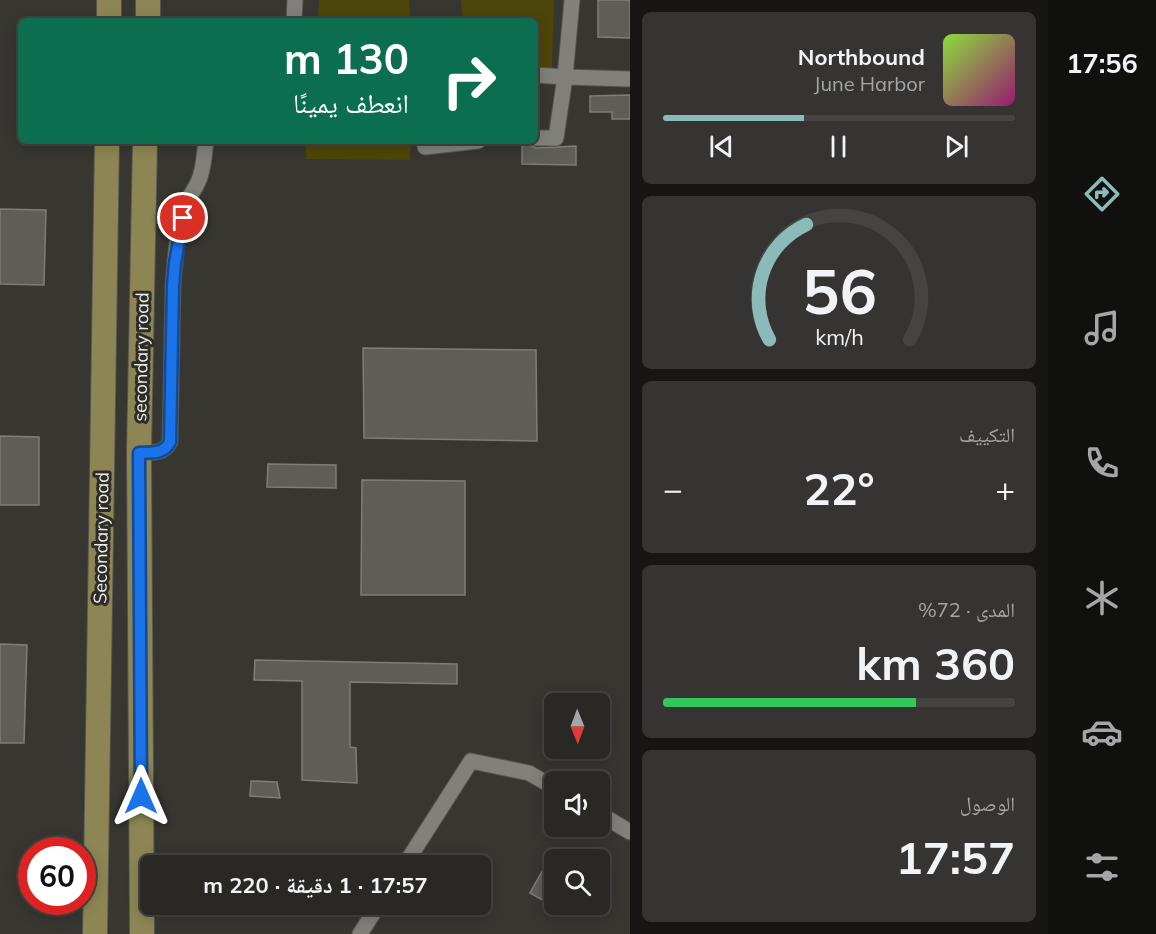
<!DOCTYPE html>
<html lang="ar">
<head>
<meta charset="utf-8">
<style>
	:root { --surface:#292825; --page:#353432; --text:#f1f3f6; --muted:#a5a6a7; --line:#454442; --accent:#8bbbb9 }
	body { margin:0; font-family:Mulish,"Noto Naskh Arabic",sans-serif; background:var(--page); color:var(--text); direction:rtl; height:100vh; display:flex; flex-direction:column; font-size:22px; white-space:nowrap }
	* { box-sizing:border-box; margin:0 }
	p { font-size:20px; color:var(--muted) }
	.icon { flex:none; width:33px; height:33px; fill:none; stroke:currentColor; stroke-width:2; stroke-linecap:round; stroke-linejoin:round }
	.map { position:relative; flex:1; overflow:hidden; direction:ltr }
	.drawer { display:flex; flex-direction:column; gap:12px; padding:12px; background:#171614; width:418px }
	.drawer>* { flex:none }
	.top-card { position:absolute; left:18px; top:18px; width:520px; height:126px; border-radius:9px; box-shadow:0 3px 15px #0003,0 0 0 2px var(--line); direction:rtl; background:#0b6e4f; color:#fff; overflow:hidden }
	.needle { width:39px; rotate:179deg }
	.fabs { position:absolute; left:544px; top:693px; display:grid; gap:12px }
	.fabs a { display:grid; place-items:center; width:66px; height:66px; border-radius:9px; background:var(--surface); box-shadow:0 3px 15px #0003,0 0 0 2px var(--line); font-size:30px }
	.speed { position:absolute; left:18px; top:837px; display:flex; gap:12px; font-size:30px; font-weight:700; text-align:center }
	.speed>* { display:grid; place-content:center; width:78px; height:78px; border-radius:50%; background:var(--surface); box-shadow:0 3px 15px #0003,0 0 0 2px var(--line); line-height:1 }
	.speed .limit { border:9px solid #d22; background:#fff; color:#111 }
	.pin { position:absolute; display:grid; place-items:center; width:51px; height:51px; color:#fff; margin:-26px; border:3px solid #fff; border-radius:50%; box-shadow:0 2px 6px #0007 }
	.me { position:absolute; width:66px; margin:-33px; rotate:0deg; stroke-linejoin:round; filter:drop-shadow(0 0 4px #0008) }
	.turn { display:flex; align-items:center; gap:21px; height:126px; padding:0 30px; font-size:27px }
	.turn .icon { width:78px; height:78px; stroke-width:2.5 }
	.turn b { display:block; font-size:42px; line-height:51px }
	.big { font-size:45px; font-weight:700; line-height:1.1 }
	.drawer .widget { flex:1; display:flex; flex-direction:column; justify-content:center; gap:9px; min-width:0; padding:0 21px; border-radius:9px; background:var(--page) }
	.drawer .dial { align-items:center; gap:0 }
	.dial svg { height:156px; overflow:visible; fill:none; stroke:var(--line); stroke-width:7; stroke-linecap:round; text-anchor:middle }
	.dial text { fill:var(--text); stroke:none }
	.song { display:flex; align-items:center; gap:18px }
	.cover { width:72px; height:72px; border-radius:9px; background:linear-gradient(135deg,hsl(90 70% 55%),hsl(320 70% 35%)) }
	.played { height:6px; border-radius:3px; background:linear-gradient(90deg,var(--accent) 40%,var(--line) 40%) }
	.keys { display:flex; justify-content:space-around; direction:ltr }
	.heat { display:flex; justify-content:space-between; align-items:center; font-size:33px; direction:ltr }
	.charge { height:9px; border-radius:4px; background:linear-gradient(90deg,#34c759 72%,var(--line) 0) }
	.trip { position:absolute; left:140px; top:855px; width:351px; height:60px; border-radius:9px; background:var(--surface); box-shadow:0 3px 15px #0003,0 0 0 2px var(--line); font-weight:700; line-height:60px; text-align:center; direction:rtl }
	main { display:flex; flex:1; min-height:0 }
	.dock { display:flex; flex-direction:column; width:108px; justify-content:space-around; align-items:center; background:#10100f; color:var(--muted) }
	.dock .icon { width:42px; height:42px }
	.dock .current { color:var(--accent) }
	.dock b { font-size:27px; color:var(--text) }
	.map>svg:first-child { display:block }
</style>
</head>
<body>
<main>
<nav class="dock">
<b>17:56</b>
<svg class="icon current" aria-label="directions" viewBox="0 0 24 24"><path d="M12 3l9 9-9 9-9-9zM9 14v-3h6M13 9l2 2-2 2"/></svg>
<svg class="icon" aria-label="music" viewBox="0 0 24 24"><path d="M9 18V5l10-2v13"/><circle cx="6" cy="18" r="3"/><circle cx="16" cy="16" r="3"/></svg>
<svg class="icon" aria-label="phone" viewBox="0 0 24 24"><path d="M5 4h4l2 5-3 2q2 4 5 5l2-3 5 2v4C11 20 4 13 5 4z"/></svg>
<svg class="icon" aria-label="climate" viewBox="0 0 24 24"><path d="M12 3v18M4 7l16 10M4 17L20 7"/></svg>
<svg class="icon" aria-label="car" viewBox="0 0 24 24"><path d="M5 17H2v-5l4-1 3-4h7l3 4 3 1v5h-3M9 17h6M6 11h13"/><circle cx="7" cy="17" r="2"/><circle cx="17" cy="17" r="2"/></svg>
<svg class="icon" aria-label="filters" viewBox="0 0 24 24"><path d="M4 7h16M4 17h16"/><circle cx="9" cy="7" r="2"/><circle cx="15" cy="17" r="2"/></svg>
</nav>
<section class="drawer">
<div class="widget">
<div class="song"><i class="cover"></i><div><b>Northbound</b><p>June Harbor</p></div></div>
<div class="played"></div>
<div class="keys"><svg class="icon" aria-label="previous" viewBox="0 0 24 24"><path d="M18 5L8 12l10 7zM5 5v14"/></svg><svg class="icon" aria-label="pause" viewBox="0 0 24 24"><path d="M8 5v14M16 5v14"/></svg><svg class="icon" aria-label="next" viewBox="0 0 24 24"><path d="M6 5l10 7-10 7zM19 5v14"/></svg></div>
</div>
<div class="widget dial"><svg viewBox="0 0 100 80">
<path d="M14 69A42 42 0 1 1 86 69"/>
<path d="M14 69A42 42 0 0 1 33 10" stroke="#8bbbb9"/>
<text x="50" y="56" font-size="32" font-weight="700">56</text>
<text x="50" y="72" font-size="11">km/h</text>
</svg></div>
<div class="widget"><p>التكييف</p>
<div class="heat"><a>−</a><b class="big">22°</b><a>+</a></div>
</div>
<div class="widget"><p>المدى · 72%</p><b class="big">360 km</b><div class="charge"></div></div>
<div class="widget"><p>الوصول</p><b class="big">17:57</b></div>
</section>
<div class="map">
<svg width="630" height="934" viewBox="0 0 630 934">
	<rect width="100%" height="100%" fill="#373631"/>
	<g fill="#4d4609">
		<path d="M 319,0 L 409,0 L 410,21 L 318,21 Z"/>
		<path d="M 461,0 L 554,0 L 552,68 L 536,66 L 536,21 L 463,21 Z"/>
		<path d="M 305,141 L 411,141 L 410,160 L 306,159 Z"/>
	</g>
	<g fill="#5e5d58" stroke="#7e7e78" stroke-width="1.5">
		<path d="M 598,0 L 630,0 L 630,38 L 598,37 Z"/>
		<path d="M 630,95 L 630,119 L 612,119 L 612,112 L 590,112 L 590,96 Z"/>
		<path d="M 522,145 L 530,145 L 536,148 L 576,146 L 576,165 L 522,164 Z"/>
		<path d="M 0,209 L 46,210 L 44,285 L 0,284 Z"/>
		<path d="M 363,348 L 536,350 L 537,441 L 364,438 Z"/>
		<path d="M 0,436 L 39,437 L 39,505 L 0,505 Z"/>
		<path d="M 268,464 L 336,465 L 336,488 L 267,487 Z"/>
		<path d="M 362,480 L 465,481 L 465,595 L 361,595 Z"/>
		<path d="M 0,644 L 27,645 L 24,743 L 0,743 Z"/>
		<path d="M 255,660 L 457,664 L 457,684 L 350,682 L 350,747 L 356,748 L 357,783 L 302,780 L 302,681 L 254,680 Z"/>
		<path d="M 251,781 L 277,782 L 280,798 L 250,796 Z"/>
		<path d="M 544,868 L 555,875 L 555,907 L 530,893 Z"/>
	</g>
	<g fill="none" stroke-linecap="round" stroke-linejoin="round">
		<g stroke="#545450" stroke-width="17">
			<g id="minor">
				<path d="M 572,0 L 565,77 L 630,79"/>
				<path d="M 294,21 L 295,0"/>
				<path d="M 536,75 L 565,77 L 556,138 L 536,138"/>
				<path d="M 425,141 L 425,147 L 478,141"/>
				<path d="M 139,452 C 151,452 163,455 170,442 L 173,286 C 175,260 177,232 185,207 C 188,198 194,191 198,182 C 204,170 204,155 206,141"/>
				<path d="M 600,814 L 630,832"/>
				<path d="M 404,866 L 471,761 L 529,773 L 555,788"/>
				<path d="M 360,934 L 379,904"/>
			</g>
		</g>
		<g stroke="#545450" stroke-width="26">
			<g id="primary">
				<path d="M 109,21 L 109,0"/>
				<path d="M 148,21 L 148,0"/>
				<path d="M 95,934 L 107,141"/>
				<path d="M 142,934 L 139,452 L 145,141"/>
			</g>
		</g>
		<use href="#minor" stroke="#81807b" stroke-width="15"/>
		<use href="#primary" stroke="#8d8654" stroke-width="24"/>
	</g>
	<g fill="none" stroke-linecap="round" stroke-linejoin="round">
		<g stroke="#114b97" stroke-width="15">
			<path id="route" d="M 141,796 L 139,453 C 151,452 163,455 170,442 L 173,286 L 175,263 L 183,218"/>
		</g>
		<use href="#route" stroke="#1a73e8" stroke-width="10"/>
	</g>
	<g text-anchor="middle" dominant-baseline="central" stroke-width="6" stroke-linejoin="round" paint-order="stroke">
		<g font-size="18" fill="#efeeeb" stroke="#2d2c27">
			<text transform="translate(141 357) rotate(-89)">secondary road</text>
			<text transform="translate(101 538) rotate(-89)">Secondary road</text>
		</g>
	</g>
</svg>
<div class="fabs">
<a><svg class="needle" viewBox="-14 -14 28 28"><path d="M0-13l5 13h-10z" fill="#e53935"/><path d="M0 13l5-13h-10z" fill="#a5a6a7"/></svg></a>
<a><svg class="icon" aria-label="sound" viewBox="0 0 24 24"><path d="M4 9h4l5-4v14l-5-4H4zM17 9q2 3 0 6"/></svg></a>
<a><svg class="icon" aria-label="search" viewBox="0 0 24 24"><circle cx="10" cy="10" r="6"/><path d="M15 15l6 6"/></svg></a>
</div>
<div class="speed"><div class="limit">60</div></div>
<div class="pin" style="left:183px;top:218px;background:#d93025"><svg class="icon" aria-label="arrive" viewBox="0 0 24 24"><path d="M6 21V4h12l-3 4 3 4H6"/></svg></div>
<svg class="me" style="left:141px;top:796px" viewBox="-20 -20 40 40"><path d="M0-17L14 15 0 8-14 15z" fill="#1a73e8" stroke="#fff" stroke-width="4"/></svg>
<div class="trip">17:57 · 1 دقيقة · 220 m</div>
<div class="top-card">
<div class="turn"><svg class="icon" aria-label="right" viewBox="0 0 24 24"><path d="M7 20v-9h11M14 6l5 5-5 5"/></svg><div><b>130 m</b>انعطف يمينًا</div></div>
</div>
</div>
</main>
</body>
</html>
